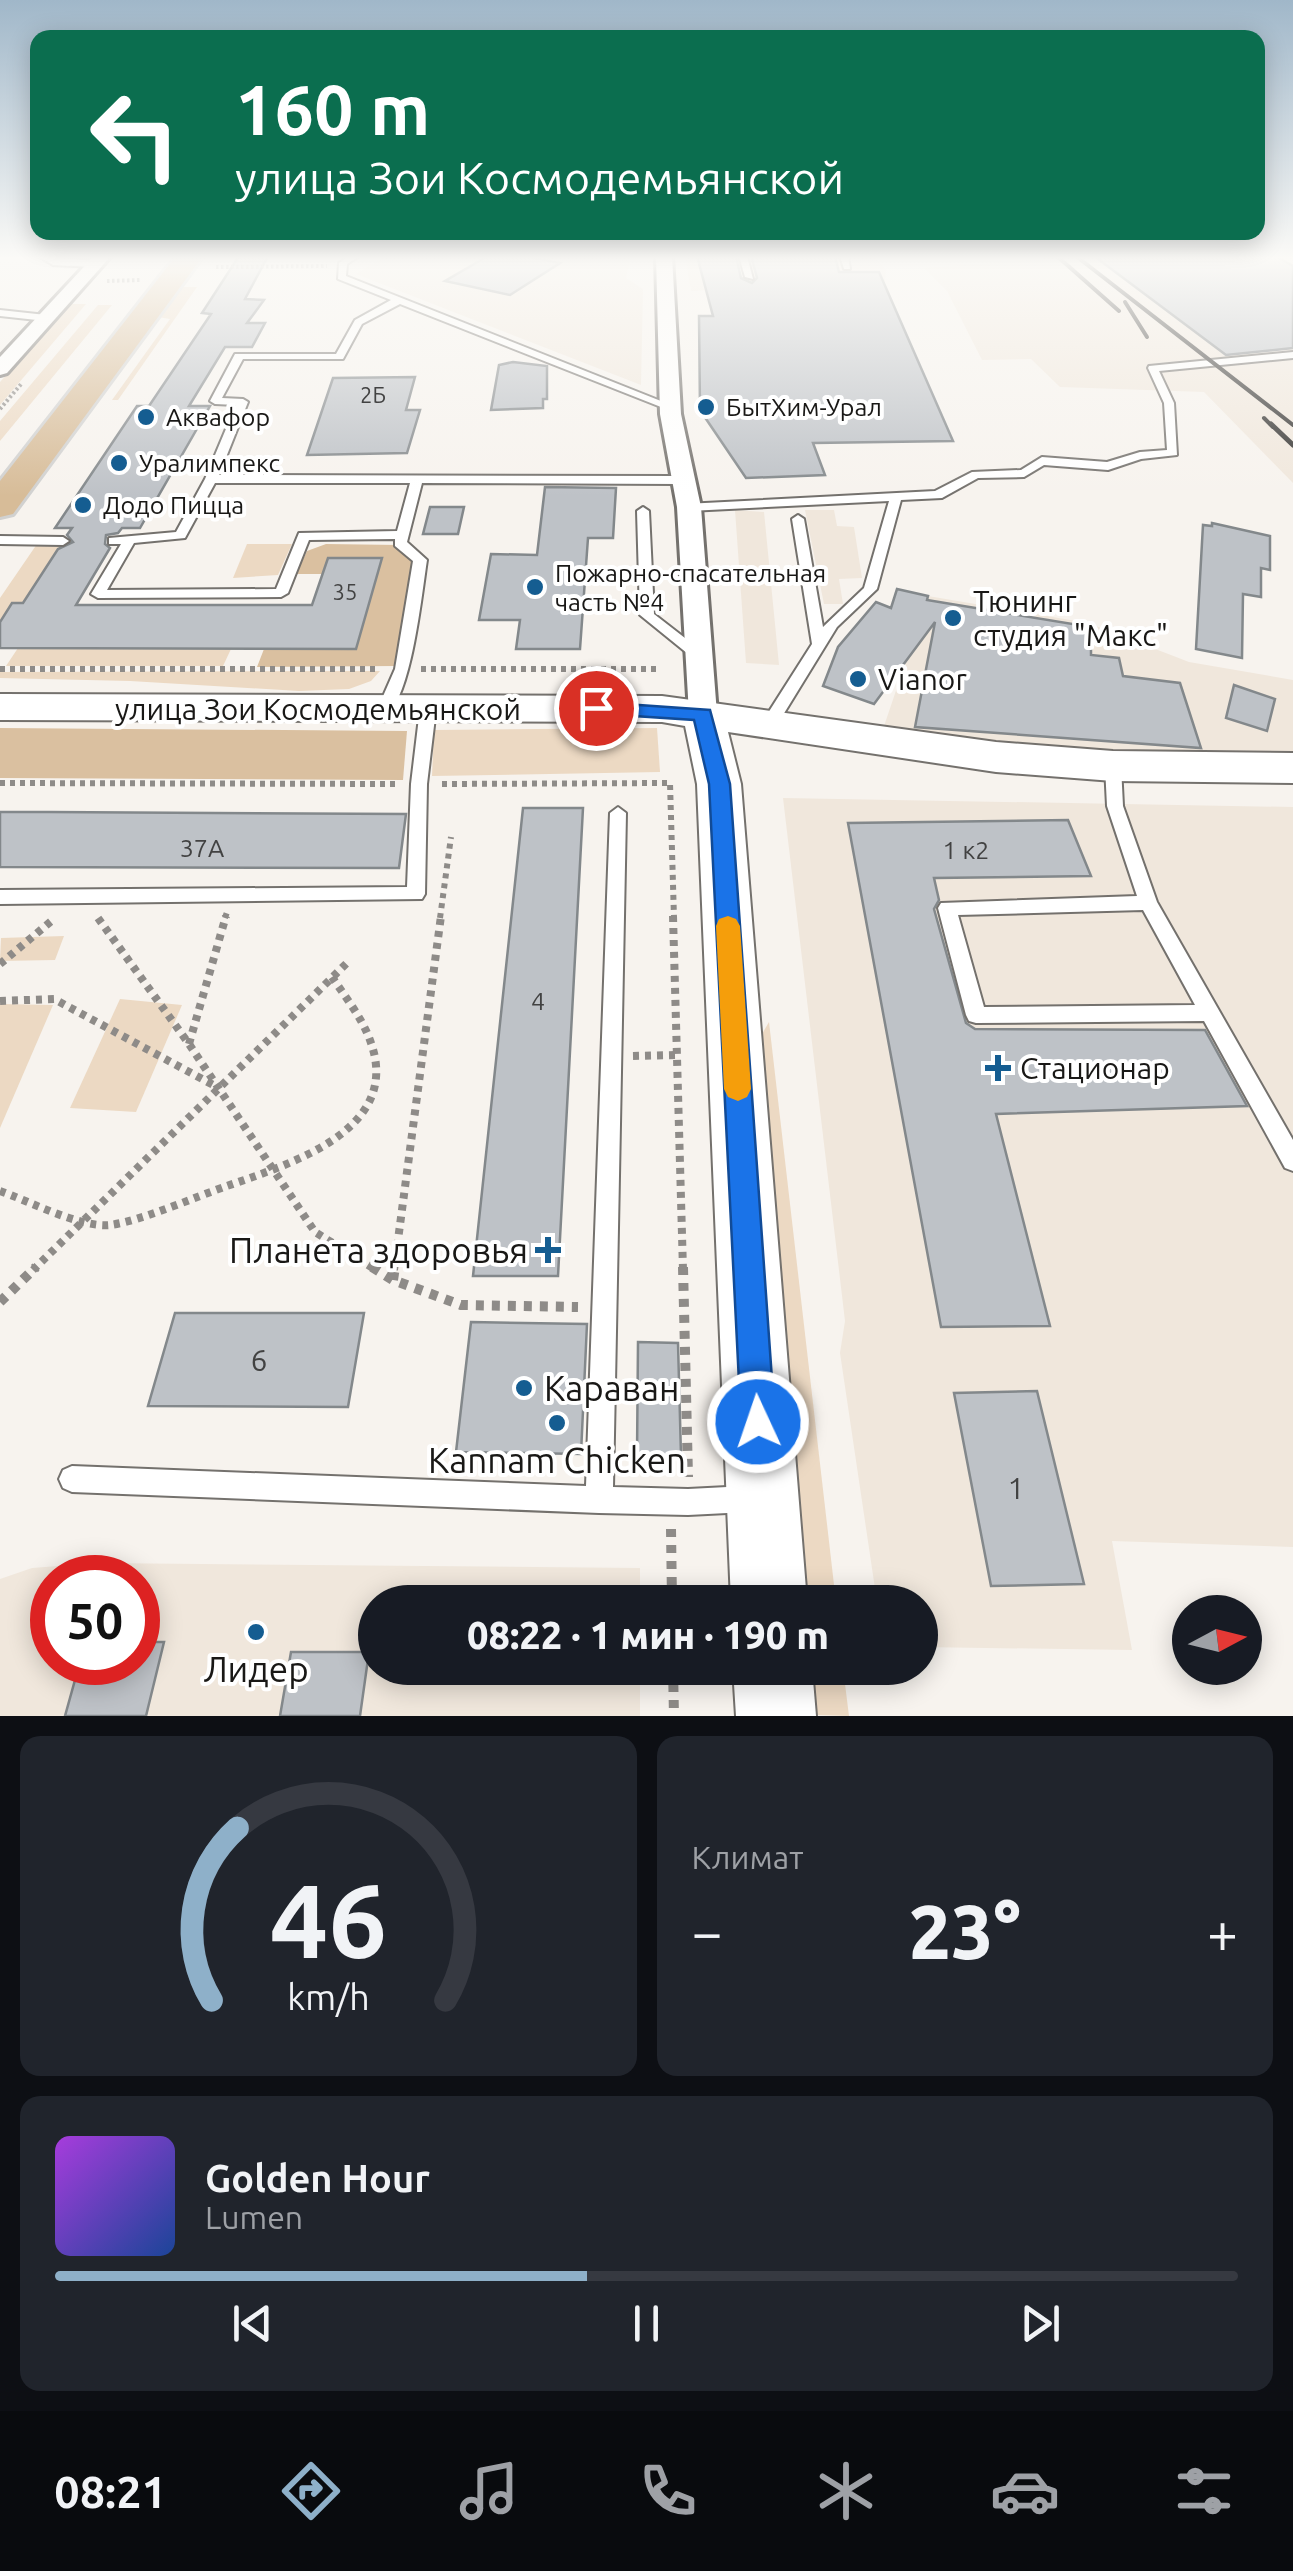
<!DOCTYPE html>
<html lang="ru">
<head>
<meta charset="utf-8">
<style>
	:root { --surface:#171b24; --page:#20242c; --text:#f1f3f6; --muted:#9ea1a6; --line:#363941; --accent:#8eb0c9 }
	body { margin:0; font-family:Ubuntu,sans-serif; background:var(--page); color:var(--text); height:100vh; display:flex; flex-direction:column; font-size:38px; white-space:nowrap }
	* { box-sizing:border-box; margin:0 }
	p { font-size:32px; color:var(--muted) }
	.icon { flex:none; width:55px; height:55px; fill:none; stroke:currentColor; stroke-width:2; stroke-linecap:round; stroke-linejoin:round }
	.map { position:relative; height:1716px; overflow:hidden }
	.drawer { display:flex; flex-direction:column; gap:20px; padding:20px; background:#0d0f14; flex:1 }
	.drawer>* { flex:none }
	.hud { position:absolute; left:30px; top:30px; width:1235px; height:210px; border-radius:20px; box-shadow:0 5px 25px #0003; background:#0b6e4f; color:#fff; overflow:hidden }
	.needle { width:65px; rotate:83deg }
	.fabs { position:absolute; left:1172px; top:1595px; display:grid; gap:20px }
	.fabs a { display:grid; place-items:center; width:90px; height:90px; border-radius:50%; background:var(--surface); box-shadow:0 5px 25px #0003; font-size:50px }
	.speed { position:absolute; left:30px; top:1555px; display:flex; gap:20px; font-size:50px; font-weight:700; text-align:center }
	.speed>* { display:grid; place-content:center; width:130px; height:130px; border-radius:50%; background:var(--surface); box-shadow:0 5px 25px #0003; line-height:1 }
	.speed .limit { border:15px solid #d22; background:#fff; color:#111 }
	.pin { position:absolute; display:grid; place-items:center; width:85px; height:85px; color:#fff; margin:-42px; border:5px solid #fff; border-radius:50%; box-shadow:0 2px 10px #0007 }
	.me { position:absolute; width:110px; margin:-55px; rotate:357deg; stroke-linejoin:round; filter:drop-shadow(0 0 8px #0008) }
	.turn { display:flex; align-items:center; gap:35px; height:210px; padding:0 40px; font-size:45px }
	.turn .icon { width:130px; height:130px; stroke-width:2.5 }
	.turn b { display:block; font-size:70px; line-height:85px }
	.big { font-size:75px; font-weight:800; line-height:1.1 }
	.drawer .widget { flex:1; display:flex; flex-direction:column; justify-content:center; gap:15px; min-width:0; padding:0 35px; border-radius:20px; background:var(--page) }
	.drawer .dial { align-items:center; gap:0 }
	.dial svg { height:260px; overflow:visible; fill:none; stroke:var(--line); stroke-width:7; stroke-linecap:round; text-anchor:middle }
	.dial text { fill:var(--text); stroke:none }
	.song { display:flex; align-items:center; gap:30px }
	.cover { width:120px; height:120px; border-radius:15px; background:linear-gradient(135deg,hsl(280 70% 55%),hsl(220 70% 35%)) }
	.played { height:10px; border-radius:5px; background:linear-gradient(90deg,var(--accent) 45%,var(--line) 45%) }
	.keys { display:flex; justify-content:space-around; direction:ltr }
	.heat { display:flex; justify-content:space-between; align-items:center; font-size:55px; direction:ltr }
	.drawer .tiles { flex:1; display:grid; gap:20px; grid-template-columns:1fr 1fr }
	.widget:last-child { grid-column:span 2 }
	.trip { position:absolute; left:358px; top:1585px; width:580px; height:100px; border-radius:50px; background:var(--surface); box-shadow:0 5px 25px #0003; font-weight:800; line-height:100px; text-align:center }
	.tabs { display:flex; height:160px; justify-content:space-around; align-items:center; background:#090b0e; color:var(--muted) }
	.tabs .icon { width:70px; height:70px }
	.tabs .current { color:var(--accent) }
	.tabs b { font-size:45px; color:var(--text) }
	.map>svg:first-child { display:block }
</style>
</head>
<body>
<div class="map">
<svg width="1293" height="1716" viewBox="0 0 1293 1716">
	<rect width="100%" height="100%" fill="#f7f3ee"/>
	<g fill="#f0e7dc" fill-rule="evenodd">
		<path d="M 386,256 L 631,256 L 626,278 L 643,289 L 641,385 L 356,274 Z"/>
		<path d="M 685,256 L 874,256 L 886,270 L 885,281 L 691,291 Z"/>
		<path d="M 1041,256 L 1293,256 L 1293,483 L 1204,392 L 1060,387 L 1031,359 L 982,360 L 947,291 L 924,268 L 1043,259 Z"/>
		<path d="M 735,510 L 764,512 L 779,665 L 746,663 Z"/>
		<path d="M 805,510 L 834,510 L 837,526 L 854,527 L 862,578 L 839,579 L 843,604 L 824,604 Z"/>
		<path d="M 928,596 L 1088,623 L 1189,662 L 1293,680 L 1293,756 L 1068,749 L 882,732 Z"/>
		<path d="M 783,798 L 1293,807 L 1293,1547 L 1112,1541 L 1132,1650 L 920,1647 L 920,1602 L 877,1602 L 840,1353 L 845,1321 Z"/>
		<path d="M 97,1563 L 640,1568 L 640,1602 L 375,1602 L 375,1668 L 640,1668 L 640,1716 L 0,1716 L 0,1579 L 32,1568 ZM 52,1578 L 138,1578 L 138,1662 L 52,1662 Z"/>
	</g>
	<g fill="#ecd9c3">
		<path d="M 180,287 L 197,287 L 118,400 L 112,400 L 170,319 L 158,317 Z"/>
		<path d="M 69,304 L 86,304 L 0,405 L 0,382 Z"/>
		<path d="M 98,305 L 112,305 L 0,441 L 0,421 Z"/>
		<path d="M 37,544 L 61,544 L 23,603 L 12,603 L 0,622 L 0,598 Z"/>
		<path d="M 247,544 L 292,544 L 278,575 L 233,578 Z"/>
		<path d="M 18,648 L 231,649 L 223,666 L 6,666 Z"/>
		<path d="M 380,671 L 371,681 L 349,689 L 299,691 L 130,681 L 0,678 L 0,672 Z"/>
		<path d="M 657,728 L 660,772 L 432,776 L 434,730 Z"/>
		<path d="M 64,936 L 55,960 L 0,961 L 1,938 Z"/>
		<path d="M 120,999 L 182,1005 L 136,1112 L 70,1108 Z"/>
		<path d="M 0,1004 L 53,1005 L 0,1128 Z"/>
		<path d="M 769,1022 L 836,1602 L 788,1602 L 749,1106 L 759,1039 Z"/>
		<path d="M 794,1668 L 843,1668 L 849,1716 L 815,1715 L 800,1695 Z"/>
	</g>
	<g fill="#dac0a0">
		<path d="M 326,544 L 399,545 L 417,562 L 396,666 L 257,667 L 264,649 L 381,558 L 329,558 L 323,574 L 296,574 L 307,551 Z"/>
		<path d="M 0,728 L 407,731 L 403,780 L 0,778 Z"/>
	</g>
	<g fill="#bec2c7" stroke="#83888b" stroke-width="2.5">
		<path d="M 239,256 L 268,256 L 245,299 L 264,300 L 247,323 L 265,323 L 252,347 L 225,347 L 189,406 L 210,406 L 140,528 L 122,528 L 118,533 L 106,535 L 105,544 L 110,548 L 76,605 L 312,605 L 328,558 L 382,558 L 356,649 L 0,648 L 0,622 L 12,603 L 23,603 L 58,549 L 73,542 L 67,535 L 72,528 L 55,528 L 137,406 L 149,406 L 211,314 L 202,313 Z"/>
		<path d="M 488,256 L 525,256 L 560,263 L 510,295 L 445,281 Z"/>
		<path d="M 697,256 L 736,256 L 741,278 L 752,283 L 757,278 L 751,256 L 835,256 L 839,272 L 879,272 L 953,441 L 813,443 L 825,475 L 746,478 L 700,410 L 699,316 L 713,316 Z"/>
		<path d="M 1094,256 L 1276,256 L 1293,266 L 1293,348 L 1226,355 Z"/>
		<path d="M 513,362 L 547,366 L 547,399 L 543,399 L 543,408 L 491,410 L 499,365 Z"/>
		<path d="M 415,377 L 406,410 L 420,410 L 407,453 L 307,455 L 333,378 Z"/>
		<path d="M 545,487 L 616,488 L 613,538 L 588,538 L 580,649 L 516,649 L 520,620 L 479,620 L 491,554 L 537,555 Z"/>
		<path d="M 430,507 L 464,507 L 458,534 L 423,534 Z"/>
		<path d="M 1212,523 L 1270,536 L 1270,570 L 1261,568 L 1261,597 L 1243,594 L 1242,658 L 1196,649 L 1203,525 L 1212,526 Z"/>
		<path d="M 897,589 L 928,596 L 927,600 L 1091,627 L 1091,655 L 1119,658 L 1123,676 L 1180,683 L 1201,748 L 915,727 L 935,622 L 874,704 L 823,686 L 838,647 L 876,602 L 891,608 Z"/>
		<path d="M 1234,685 L 1275,699 L 1267,731 L 1226,718 Z"/>
		<path d="M 523,808 L 583,808 L 558,1276 L 473,1276 Z"/>
		<path d="M 0,812 L 49,812 L 406,814 L 399,868 L 0,867 Z"/>
		<path d="M 1068,820 L 1091,876 L 934,878 L 939,900 L 934,909 L 966,1023 L 975,1029 L 1205,1030 L 1247,1106 L 996,1114 L 1050,1326 L 941,1327 L 848,823 Z"/>
		<path d="M 175,1313 L 364,1313 L 348,1407 L 148,1406 Z"/>
		<path d="M 471,1322 L 587,1324 L 581,1454 L 456,1452 Z"/>
		<path d="M 638,1342 L 678,1343 L 681,1456 L 637,1456 Z"/>
		<path d="M 1037,1391 L 1084,1584 L 991,1586 L 954,1393 Z"/>
		<path d="M 138,1642 L 164,1642 L 146,1716 L 65,1716 L 80,1662 L 138,1662 Z"/>
		<path d="M 291,1652 L 369,1652 L 360,1716 L 280,1716 Z"/>
	</g>
	<g fill="none" stroke-linecap="round" stroke-linejoin="round">
		<g stroke="#74716d" stroke-width="4">
			<g id="service">
				<path d="M 38,256 L 96,261 L 100,264 L 96,267 L 53,265 Z"/>
				<path d="M 349,256 L 359,256 L 347,264 L 346,276 L 676,407 L 666,409 L 400,304 L 362,324 L 343,359 L 243,359 L 222,398 L 243,399 L 248,402 L 219,475 L 680,476 L 686,480 L 680,484 L 422,483 L 407,542 L 427,560 C 422,592 411,701 385,715 L 377,710 L 395,669 L 413,561 L 395,546 L 395,539 L 309,540 L 288,593 L 281,597 L 98,598 L 91,594 L 121,544 L 109,544 L 109,538 L 176,532 L 205,479 L 236,405 L 215,404 L 210,401 L 235,354 L 336,354 L 355,320 L 391,300 L 338,279 L 339,263 ZM 215,483 L 410,483 L 397,531 L 299,533 L 276,589 L 107,590 L 134,543 L 185,538 Z"/>
				<path d="M 739,256 L 747,256 L 753,279 L 745,277 Z"/>
				<path d="M 840,256 L 848,256 L 850,269 L 844,269 Z"/>
				<path d="M 0,310 L 46,315 L 51,318 L 46,321 L 0,316 Z"/>
				<path d="M 1293,352 L 1293,358 L 1159,371 L 1174,403 L 1177,455 L 1141,459 L 1108,470 L 1044,465 L 1024,477 L 978,478 L 942,498 L 901,500 L 877,589 L 837,627 L 775,728 L 763,728 L 761,724 L 812,644 L 792,519 L 798,515 L 804,519 L 823,627 L 864,588 L 889,501 L 689,511 L 683,507 L 685,504 L 935,491 L 972,472 L 1021,470 L 1042,457 L 1107,462 L 1140,452 L 1167,450 L 1164,403 L 1148,368 L 1149,366 Z"/>
				<path d="M 643,507 L 649,511 L 654,614 L 703,652 L 703,658 L 693,658 L 640,615 L 637,511 Z"/>
				<path d="M 0,536 L 63,537 L 69,541 L 63,545 L 0,544 Z"/>
				<path d="M 428,704 L 436,709 L 427,784 L 425,894 L 422,899 L 0,904 L 0,890 L 407,887 L 411,784 L 420,709 Z"/>
				<path d="M 1113,761 L 1121,766 L 1123,806 L 1157,902 L 1293,1140 L 1293,1171 L 1285,1168 L 1204,1021 L 976,1023 L 969,1021 L 966,1015 L 938,908 L 941,903 L 1137,896 L 1107,806 L 1105,766 ZM 1143,910 L 1195,1005 L 984,1007 L 958,915 Z"/>
				<path d="M 618,807 L 626,813 L 613,1487 L 688,1489 L 747,1486 L 756,1490 L 760,1499 L 756,1508 L 747,1512 L 688,1515 L 599,1513 L 72,1492 L 63,1488 L 59,1479 L 63,1470 L 72,1466 L 586,1486 L 610,813 Z"/>
			</g>
		</g>
		<g stroke="#74716d" stroke-width="6">
			<g id="minor">
				<path d="M 94,256 L 111,256 L 7,373 L 0,375 L 0,357 Z"/>
				<path d="M 656,256 L 672,256 L 681,414 L 701,507 L 717,714 L 713,721 L 693,721 L 689,714 L 677,507 L 660,414 Z"/>
			</g>
		</g>
		<g stroke="#74716d" stroke-width="4">
			<g id="secondary">
				<path d="M 0,694 L 662,696 L 996,742 L 1113,751 L 1293,753 L 1293,783 L 1113,781 L 996,772 L 728,732 L 741,784 L 807,1602 L 731,1602 L 697,784 L 685,726 L 662,722 L 0,720 Z"/>
				<path d="M 733,1668 L 812,1668 L 816,1716 L 736,1716 Z"/>
			</g>
		</g>
		<g stroke="#d1d1d0" stroke-width="6">
			<path id="primary" d="M 176,256 L 203,256 L 13,514 L 0,517 L 0,481 Z"/>
		</g>
		<g stroke="#8e8b88" stroke-width="4" stroke-dasharray="2.5 2.5" stroke-linecap="butt">
			<path d="M 216,267 L 327,266"/>
			<path d="M 107,281 L 140,280"/>
			<path d="M 0,409 L 22,383"/>
		</g>
		<g stroke="#8e8b88" stroke-width="6" stroke-dasharray="5 5" stroke-linecap="butt">
			<path d="M 0,669 L 379,669"/>
			<path d="M 421,669 L 661,669"/>
			<path d="M 0,783 L 399,784"/>
			<path d="M 442,784 L 670,783 L 674,918"/>
			<path d="M 225,918 L 227,912"/>
			<path d="M 440,918 L 451,837"/>
		</g>
		<g stroke="#8e8b88" stroke-width="8" stroke-dasharray="6 6" stroke-linecap="butt">
			<path d="M 673,916 L 683,1270"/>
			<path d="M 98,918 L 189,1044 L 315,1232 L 376,1270"/>
			<path d="M 0,964 L 55,918"/>
			<path d="M 0,1001 L 54,999 L 217,1087"/>
			<path d="M 189,1044 L 226,916"/>
			<path d="M 633,1056 L 677,1055"/>
			<path d="M 0,1191 C 29,1201 80,1228 110,1225 C 141,1221 195,1197 227,1186 C 289,1164 402,1131 371,1043 C 363,1019 346,998 332,977"/>
			<path d="M 33,1270 L 350,960"/>
			<path d="M 394,1270 L 441,916"/>
		</g>
		<g stroke="#8e8b88" stroke-width="10" stroke-dasharray="8 8" stroke-linecap="butt">
			<path d="M 372,1267 L 393,1280 L 461,1305 L 578,1307"/>
			<path d="M 683,1267 L 688,1477"/>
			<path d="M 393,1280 L 395,1267"/>
			<path d="M 0,1302 L 36,1267"/>
			<path d="M 671,1529 L 672,1602"/>
			<path d="M 673,1668 L 674,1716"/>
		</g>
		<use href="#service" fill="#fff" fill-rule="evenodd"/>
		<use href="#minor" fill="#fff" fill-rule="evenodd"/>
		<use href="#secondary" fill="#fff" fill-rule="evenodd"/>
		<use href="#primary" fill="#d7bc98" fill-rule="evenodd"/>
		<g stroke="#2f2e2c" stroke-width="4">
			<path d="M 1057,256 L 1119,311"/>
			<path d="M 1076,256 L 1293,425"/>
			<path d="M 1125,302 L 1147,337"/>
			<path d="M 1264,418 L 1273,427"/>
		</g>
		<path stroke="#2f2e2c" stroke-width="5" d="M 1271,424 L 1293,445"/>
	</g>
	<linearGradient id="sky" x2="0" y2="1"><stop stop-color="#a0b7c9"/><stop offset="0.52" stop-color="#fbfaf7"/><stop offset="1" stop-color="#fbfaf7" stop-opacity="0"/></linearGradient>
	<rect width="1293" height="496" fill="url(#sky)"/>
	<path fill="#1a73e8" stroke="#114b97" stroke-width="2.5" d="M 596,702 L 710,710 L 730,784 L 775,1422 L 770,1434 L 758,1439 L 746,1434 L 741,1422 L 709,784 L 694,720 L 589,713 L 586,708 Z"/>
	<path fill="#f59e0b" d="M 728,916 L 736,919 L 740,926 L 751,1089 L 747,1097 L 738,1101 L 728,1097 L 724,1089 L 716,926 L 719,919 Z"/>
	<g fill="#155d91" stroke="#fff" stroke-width="4">
		<circle cx="706" cy="407" r="10"/>
		<circle cx="146" cy="417" r="10"/>
		<circle cx="119" cy="463" r="10"/>
		<circle cx="83" cy="505" r="10"/>
		<circle cx="535" cy="587" r="10"/>
		<circle cx="953" cy="618" r="10"/>
		<circle cx="858" cy="679" r="10"/>
		<path d="M993 1053h10v10h10v10h-10v10h-10v-10h-10v-10h10z"/>
		<path d="M543 1235h10v10h10v10h-10v10h-10v-10h-10v-10h10z"/>
		<circle cx="524" cy="1388" r="10"/>
		<circle cx="557" cy="1423" r="10"/>
		<circle cx="256" cy="1632" r="10"/>
	</g>
	<g text-anchor="middle" dominant-baseline="central" stroke-width="8" stroke-linejoin="round" paint-order="stroke">
		<g font-size="22" fill="#424242">
			<text x="373" y="394">2Б</text>
			<text x="345" y="591">35</text>
		</g>
		<g font-size="25" fill="#191816" stroke="#fff" text-anchor="start">
			<text x="726" y="407">БытХим-Урал</text>
			<text x="166" y="417">Аквафор</text>
			<text x="139" y="463">Уралимпекс</text>
			<text x="103" y="505">Додо Пицца</text>
			<text x="555" y="573">Пожарно-спасательная<tspan x="555" dy="29">часть №4</tspan></text>
		</g>
		<g font-size="25" fill="#424242">
			<text x="202" y="848">37А</text>
			<text x="966" y="850">1 к2</text>
			<text x="538" y="1001">4</text>
		</g>
		<g font-size="30" fill="#191816" stroke="#fff" text-anchor="start">
			<text x="973" y="601">Тюнинг<tspan x="973" dy="34">студия "Макс"</tspan></text>
			<text x="878" y="679">Vianor</text>
			<text x="1020" y="1068">Стационар</text>
		</g>
		<g font-size="30" fill="#191816" stroke="#fff">
			<text x="318" y="709">улица Зои Космодемьянской</text>
		</g>
		<g font-size="30" fill="#424242">
			<text x="259" y="1360">6</text>
			<text x="1016" y="1488">1</text>
		</g>
		<g font-size="35" fill="#191816" stroke="#fff">
			<text x="528" y="1250" text-anchor="end">Планета здоровья</text>
			<text x="544" y="1388" text-anchor="start">Караван</text>
			<text x="557" y="1460">Kannam Chicken</text>
			<text x="256" y="1669">Лидер</text>
		</g>
	</g>
</svg>
<div class="fabs">
<a><svg class="needle" viewBox="-14 -14 28 28"><path d="M0-13l5 13h-10z" fill="#e53935"/><path d="M0 13l5-13h-10z" fill="#9ea1a6"/></svg></a>
</div>
<div class="speed"><div class="limit">50</div></div>
<div class="pin" style="left:596px;top:708px;background:#d93025"><svg class="icon" aria-label="arrive" viewBox="0 0 24 24"><path d="M6 21V4h12l-3 4 3 4H6"/></svg></div>
<svg class="me" style="left:758px;top:1422px" viewBox="-20 -20 40 40"><circle r="17" fill="#1a73e8" stroke="#fff" stroke-width="3"/><path d="M0-11L8 9 0 5-8 9z" fill="#fff"/></svg>
<div class="trip">08:22 · 1 мин · 190 m</div>
<div class="hud">
<div class="turn"><svg class="icon" aria-label="left" viewBox="0 0 24 24"><path d="M17 20v-9H6M10 6l-5 5 5 5"/></svg><div><b>160 m</b>улица Зои Космодемьянской</div></div>
</div>
</div>
<section class="drawer">
<div class="tiles">
<div class="widget dial"><svg viewBox="0 0 100 80">
<path d="M14 69A42 42 0 1 1 86 69"/>
<path d="M14 69A42 42 0 0 1 22 16" stroke="#8eb0c9"/>
<text x="50" y="56" font-size="32" font-weight="700">46</text>
<text x="50" y="72" font-size="11">km/h</text>
</svg></div>
<div class="widget"><p>Климат</p>
<div class="heat"><a>−</a><b class="big">23°</b><a>+</a></div>
</div>
<div class="widget">
<div class="song"><i class="cover"></i><div><b>Golden Hour</b><p>Lumen</p></div></div>
<div class="played"></div>
<div class="keys"><svg class="icon" aria-label="previous" viewBox="0 0 24 24"><path d="M18 5L8 12l10 7zM5 5v14"/></svg><svg class="icon" aria-label="pause" viewBox="0 0 24 24"><path d="M8 5v14M16 5v14"/></svg><svg class="icon" aria-label="next" viewBox="0 0 24 24"><path d="M6 5l10 7-10 7zM19 5v14"/></svg></div>
</div>
</div>
</section>
<nav class="tabs">
<b>08:21</b>
<svg class="icon current" aria-label="directions" viewBox="0 0 24 24"><path d="M12 3l9 9-9 9-9-9zM9 14v-3h6M13 9l2 2-2 2"/></svg>
<svg class="icon" aria-label="music" viewBox="0 0 24 24"><path d="M9 18V5l10-2v13"/><circle cx="6" cy="18" r="3"/><circle cx="16" cy="16" r="3"/></svg>
<svg class="icon" aria-label="phone" viewBox="0 0 24 24"><path d="M5 4h4l2 5-3 2q2 4 5 5l2-3 5 2v4C11 20 4 13 5 4z"/></svg>
<svg class="icon" aria-label="climate" viewBox="0 0 24 24"><path d="M12 3v18M4 7l16 10M4 17L20 7"/></svg>
<svg class="icon" aria-label="car" viewBox="0 0 24 24"><path d="M5 17H2v-5l4-1 3-4h7l3 4 3 1v5h-3M9 17h6M6 11h13"/><circle cx="7" cy="17" r="2"/><circle cx="17" cy="17" r="2"/></svg>
<svg class="icon" aria-label="filters" viewBox="0 0 24 24"><path d="M4 7h16M4 17h16"/><circle cx="9" cy="7" r="2"/><circle cx="15" cy="17" r="2"/></svg>
</nav>
</body>
</html>
